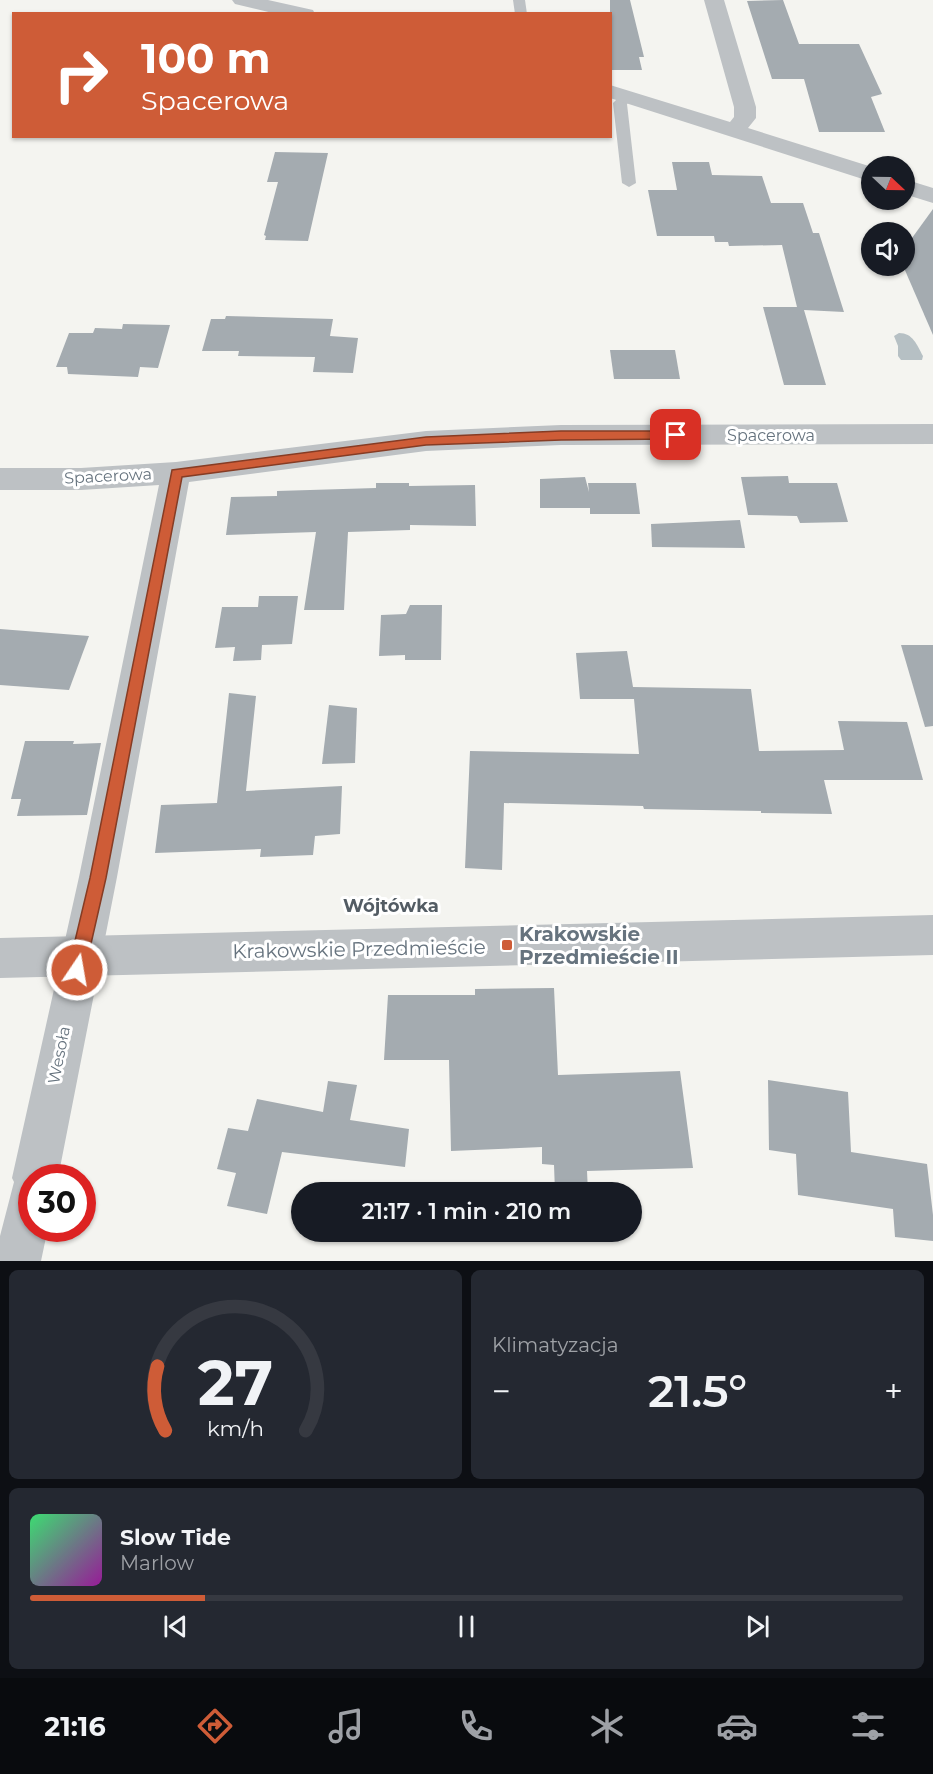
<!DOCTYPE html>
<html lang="pl">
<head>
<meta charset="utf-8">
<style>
	:root { --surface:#171b24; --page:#242831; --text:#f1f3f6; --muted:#9ea1a6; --line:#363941; --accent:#ce5c37 }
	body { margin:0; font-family:Montserrat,sans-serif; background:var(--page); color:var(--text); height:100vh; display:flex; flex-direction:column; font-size:22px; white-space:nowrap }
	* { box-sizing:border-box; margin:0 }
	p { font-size:20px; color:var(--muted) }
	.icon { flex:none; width:33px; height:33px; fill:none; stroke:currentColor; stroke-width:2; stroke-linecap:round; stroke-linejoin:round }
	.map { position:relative; height:1261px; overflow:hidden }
	.sheet { display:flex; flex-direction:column; gap:9px; padding:9px; background:#0d0f14; flex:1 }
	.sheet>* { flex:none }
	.hud { position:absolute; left:12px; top:12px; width:600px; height:126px; border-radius:0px; box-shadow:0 2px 4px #0004; background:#ce5c37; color:#fff; overflow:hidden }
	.needle { width:39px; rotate:112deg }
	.tools { position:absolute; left:861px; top:156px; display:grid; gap:12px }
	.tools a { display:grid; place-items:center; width:54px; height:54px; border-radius:50%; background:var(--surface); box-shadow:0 2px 4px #0004; font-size:30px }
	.speed { position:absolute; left:18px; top:1164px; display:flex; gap:12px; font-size:30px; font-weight:700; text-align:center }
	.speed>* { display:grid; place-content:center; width:78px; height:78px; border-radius:50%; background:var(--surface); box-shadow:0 2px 4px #0004; line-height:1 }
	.speed .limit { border:9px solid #d22; background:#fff; color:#111 }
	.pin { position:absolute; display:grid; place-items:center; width:51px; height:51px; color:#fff; margin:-26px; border-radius:12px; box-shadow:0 3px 9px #0006 }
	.me { position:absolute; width:66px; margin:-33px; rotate:12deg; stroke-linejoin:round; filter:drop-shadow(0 0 4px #0008) }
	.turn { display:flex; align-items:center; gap:21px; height:126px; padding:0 30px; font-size:27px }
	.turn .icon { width:78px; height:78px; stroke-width:2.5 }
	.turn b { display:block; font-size:42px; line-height:51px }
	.big { font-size:45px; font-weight:600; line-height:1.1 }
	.sheet .widget { flex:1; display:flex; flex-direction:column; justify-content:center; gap:9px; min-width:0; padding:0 21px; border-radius:9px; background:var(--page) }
	.sheet .dial { align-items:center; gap:0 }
	.dial svg { height:156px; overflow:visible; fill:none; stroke:var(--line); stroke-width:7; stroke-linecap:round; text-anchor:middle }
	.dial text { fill:var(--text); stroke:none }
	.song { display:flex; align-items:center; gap:18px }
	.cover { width:72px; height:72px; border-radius:9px; background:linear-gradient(135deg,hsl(140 70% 55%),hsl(300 70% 35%)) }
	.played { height:6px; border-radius:3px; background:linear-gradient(90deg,var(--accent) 20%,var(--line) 20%) }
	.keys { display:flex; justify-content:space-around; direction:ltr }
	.heat { display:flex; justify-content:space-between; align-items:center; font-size:33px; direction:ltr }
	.sheet .tiles { flex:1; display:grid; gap:9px; grid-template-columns:1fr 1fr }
	.widget:last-child { grid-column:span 2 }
	.trip { position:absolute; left:291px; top:1182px; width:351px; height:60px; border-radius:30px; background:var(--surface); box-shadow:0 2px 4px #0004; font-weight:600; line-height:60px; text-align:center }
	.menu { display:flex; height:96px; justify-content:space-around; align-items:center; background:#090b0e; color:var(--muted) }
	.menu .icon { width:42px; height:42px }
	.menu .on { color:var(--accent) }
	.menu b { font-size:27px; color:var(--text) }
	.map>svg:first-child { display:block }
</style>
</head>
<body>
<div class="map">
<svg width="933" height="1261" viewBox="0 0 933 1261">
	<rect width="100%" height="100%" fill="#f4f4f0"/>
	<path fill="#b6c0c4" d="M 899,333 C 913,333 917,345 923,356 L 922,360 L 901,360 L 898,356 L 898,346 L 894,336 Z"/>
	<g fill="#a4abb0">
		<path d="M 610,0 L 630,0 L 644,57 L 639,57 L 642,70 L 610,70 Z"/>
		<path d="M 783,0 L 799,44 L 859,44 L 882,94 L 871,97 L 885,132 L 819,132 L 804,79 L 772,79 L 747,1 Z"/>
		<path d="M 275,152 L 328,153 L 308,241 L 265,240 L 266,236 L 264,235 L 278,182 L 267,182 Z"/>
		<path d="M 672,162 L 709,162 L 712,175 L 762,176 L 771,203 L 803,203 L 813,233 L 819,233 L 844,312 L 804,310 L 826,385 L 784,385 L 763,307 L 797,307 L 782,245 L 729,246 L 728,242 L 715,242 L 714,236 L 657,236 L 648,190 L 677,190 Z"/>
		<path d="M 933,209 L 933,335 L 904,268 L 904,249 Z"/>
		<path d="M 226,316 L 333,319 L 330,336 L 358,338 L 353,373 L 313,372 L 315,357 L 238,356 L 239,351 L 202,351 L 211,319 L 225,319 Z"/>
		<path d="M 123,324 L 170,325 L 158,368 L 140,367 L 138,377 L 68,374 L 67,367 L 56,367 L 69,333 L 93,333 L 95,328 L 122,329 Z"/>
		<path d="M 610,350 L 675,350 L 680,379 L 614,379 Z"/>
		<path d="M 788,476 L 789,483 L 837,483 L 848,522 L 800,523 L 797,516 L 748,515 L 741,477 Z"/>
		<path d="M 585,477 L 589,492 L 588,483 L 636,483 L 640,514 L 590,514 L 590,508 L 540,508 L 540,479 Z"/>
		<path d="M 376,483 L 409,483 L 409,486 L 475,485 L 476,526 L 410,525 L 410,530 L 348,532 L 344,610 L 304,610 L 316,532 L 226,535 L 231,497 L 277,496 L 277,491 L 376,488 Z"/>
		<path d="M 740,520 L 745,548 L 652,547 L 651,524 Z"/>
		<path d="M 259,596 L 298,596 L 292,644 L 262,645 L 261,660 L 233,661 L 235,647 L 215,648 L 222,607 L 258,607 Z"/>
		<path d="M 410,605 L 442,605 L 441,660 L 405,660 L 405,655 L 379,656 L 381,615 L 406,614 Z"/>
		<path d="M 0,629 L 89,636 L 69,690 L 0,685 Z"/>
		<path d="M 901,645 L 933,645 L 933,726 L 925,727 Z"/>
		<path d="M 627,651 L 633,687 L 751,689 L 759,751 L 844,750 L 838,721 L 907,722 L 923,780 L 824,780 L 832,814 L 761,813 L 761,811 L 644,809 L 643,806 L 504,803 L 502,870 L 465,868 L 470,751 L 639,754 L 634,699 L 580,699 L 576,653 Z"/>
		<path d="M 229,693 L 256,696 L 246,791 L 342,786 L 340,834 L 315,836 L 313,855 L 260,857 L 261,849 L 155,853 L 161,805 L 217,803 Z"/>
		<path d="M 329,705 L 357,708 L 355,763 L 322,764 Z"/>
		<path d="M 25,741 L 74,741 L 73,744 L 101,743 L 87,815 L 17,816 L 21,799 L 11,799 Z"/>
		<path d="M 554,988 L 558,1075 L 680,1071 L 693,1168 L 587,1171 L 588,1192 L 555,1192 L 554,1165 L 542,1164 L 542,1147 L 451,1151 L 449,1060 L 384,1060 L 388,995 L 475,995 L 475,989 Z"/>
		<path d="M 768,1080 L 848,1092 L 851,1152 L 927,1164 L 933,1215 L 933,1241 L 895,1237 L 893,1209 L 798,1195 L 796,1154 L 769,1150 Z"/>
		<path d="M 328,1081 L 357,1085 L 350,1120 L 409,1129 L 405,1167 L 282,1152 L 267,1214 L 227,1206 L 236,1173 L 217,1169 L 228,1128 L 248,1131 L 257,1099 L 323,1112 Z"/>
	</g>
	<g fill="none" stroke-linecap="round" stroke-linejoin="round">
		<g fill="#bdc1c4" fill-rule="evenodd">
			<path d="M 513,0 L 525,0 L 527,14 L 515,14 Z"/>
			<path d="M 628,92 L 635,96 L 627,104 L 636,183 L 629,187 L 622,183 L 613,103 L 623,93 Z"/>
		</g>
		<g fill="#bdc1c4" fill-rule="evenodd">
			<path d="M 232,0 L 268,0 L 313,10 L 315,14 L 277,14 L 235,4 Z"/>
			<path d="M 704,0 L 724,0 L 756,107 L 756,118 L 748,128 L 872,167 L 872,182 L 610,98 L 610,85 L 730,122 L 734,117 L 734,107 Z"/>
			<path d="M 904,179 L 933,188 L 933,203 L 904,194 Z"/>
			<path d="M 933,424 L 933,444 L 561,445 L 426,451 L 189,482 L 117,877 L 58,1178 L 32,1178 L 32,1228 L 48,1228 L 41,1261 L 0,1261 L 0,1236 L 14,1182 L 12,1178 L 79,877 L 159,485 L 81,490 L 0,490 L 0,468 L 81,468 L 176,462 L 426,431 L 561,425 Z"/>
		</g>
		<path fill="#bdc1c4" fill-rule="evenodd" d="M 933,915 L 933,955 L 0,978 L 0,938 Z"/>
	</g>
	<path fill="#ce5c37" stroke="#863c24" stroke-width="1.5" d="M 561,431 L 676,431 L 682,435 L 676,439 L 561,440 L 426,445 L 182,477 L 106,878 L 85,970 L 83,976 L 77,979 L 71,976 L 68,970 L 90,878 L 172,470 L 426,437 Z"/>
	<rect fill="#ce5c37" stroke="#fff" stroke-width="2" x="501" y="939" width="12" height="12" rx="3"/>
	<g text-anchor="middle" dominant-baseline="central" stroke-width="6" stroke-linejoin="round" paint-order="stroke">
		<g font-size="16" fill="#66737e" stroke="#fff">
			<text x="771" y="435">Spacerowa</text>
			<text transform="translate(108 476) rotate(-3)">Spacerowa</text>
			<text transform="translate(59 1055) rotate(-79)">Wesoła</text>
		</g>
		<g font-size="18" font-weight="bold" fill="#535c64" stroke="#fff">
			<text x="391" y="906">Wójtówka</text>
		</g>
		<g font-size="20" font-weight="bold" fill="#66737e" stroke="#fff" text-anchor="start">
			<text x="519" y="934">Krakowskie<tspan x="519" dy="23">Przedmieście II</tspan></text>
		</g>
		<g font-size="20" fill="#66737e" stroke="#fff">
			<text transform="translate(359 949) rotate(-1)">Krakowskie Przedmieście</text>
		</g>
	</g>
</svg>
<div class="tools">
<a><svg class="needle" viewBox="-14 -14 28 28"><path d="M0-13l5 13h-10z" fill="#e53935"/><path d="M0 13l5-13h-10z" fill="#9ea1a6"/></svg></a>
<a><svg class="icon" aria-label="sound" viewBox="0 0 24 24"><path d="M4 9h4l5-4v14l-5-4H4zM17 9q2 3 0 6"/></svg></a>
</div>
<div class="speed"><div class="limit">30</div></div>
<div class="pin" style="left:676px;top:435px;background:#d93025"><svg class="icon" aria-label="arrive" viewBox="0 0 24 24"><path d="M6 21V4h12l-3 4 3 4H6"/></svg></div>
<svg class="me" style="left:77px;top:970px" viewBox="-20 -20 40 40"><circle r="17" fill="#ce5c37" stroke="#fff" stroke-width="3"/><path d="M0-11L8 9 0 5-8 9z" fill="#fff"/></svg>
<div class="trip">21:17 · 1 min · 210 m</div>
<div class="hud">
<div class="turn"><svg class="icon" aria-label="right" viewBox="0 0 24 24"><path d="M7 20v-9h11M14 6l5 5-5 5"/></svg><div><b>100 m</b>Spacerowa</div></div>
</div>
</div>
<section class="sheet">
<div class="tiles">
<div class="widget dial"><svg viewBox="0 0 100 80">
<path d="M14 69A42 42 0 1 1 86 69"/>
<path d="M14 69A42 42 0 0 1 10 36" stroke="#ce5c37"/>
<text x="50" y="56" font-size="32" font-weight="700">27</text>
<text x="50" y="72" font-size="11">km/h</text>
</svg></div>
<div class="widget"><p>Klimatyzacja</p>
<div class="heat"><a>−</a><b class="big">21.5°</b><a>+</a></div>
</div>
<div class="widget">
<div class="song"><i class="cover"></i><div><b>Slow Tide</b><p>Marlow</p></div></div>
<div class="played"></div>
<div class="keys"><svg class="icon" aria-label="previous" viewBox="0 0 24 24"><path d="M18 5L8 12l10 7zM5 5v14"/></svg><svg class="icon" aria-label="pause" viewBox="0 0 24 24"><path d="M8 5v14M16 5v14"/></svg><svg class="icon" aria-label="next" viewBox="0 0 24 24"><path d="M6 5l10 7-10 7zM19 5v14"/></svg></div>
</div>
</div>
</section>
<nav class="menu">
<b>21:16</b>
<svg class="icon on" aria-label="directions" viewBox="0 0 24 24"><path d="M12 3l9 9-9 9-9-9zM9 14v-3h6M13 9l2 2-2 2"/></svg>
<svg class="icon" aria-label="music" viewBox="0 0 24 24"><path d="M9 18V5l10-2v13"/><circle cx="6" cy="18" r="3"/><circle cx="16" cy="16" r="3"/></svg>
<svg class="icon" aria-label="phone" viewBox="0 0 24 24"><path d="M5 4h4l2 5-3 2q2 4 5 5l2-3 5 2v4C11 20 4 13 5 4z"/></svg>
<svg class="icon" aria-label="climate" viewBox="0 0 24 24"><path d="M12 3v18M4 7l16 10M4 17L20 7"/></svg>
<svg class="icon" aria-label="car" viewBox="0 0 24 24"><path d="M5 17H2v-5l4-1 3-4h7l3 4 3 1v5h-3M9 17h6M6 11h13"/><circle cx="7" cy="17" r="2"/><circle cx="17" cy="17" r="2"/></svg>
<svg class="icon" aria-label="filters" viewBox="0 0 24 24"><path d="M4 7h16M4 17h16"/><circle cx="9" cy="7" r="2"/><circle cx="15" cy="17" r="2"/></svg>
</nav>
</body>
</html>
